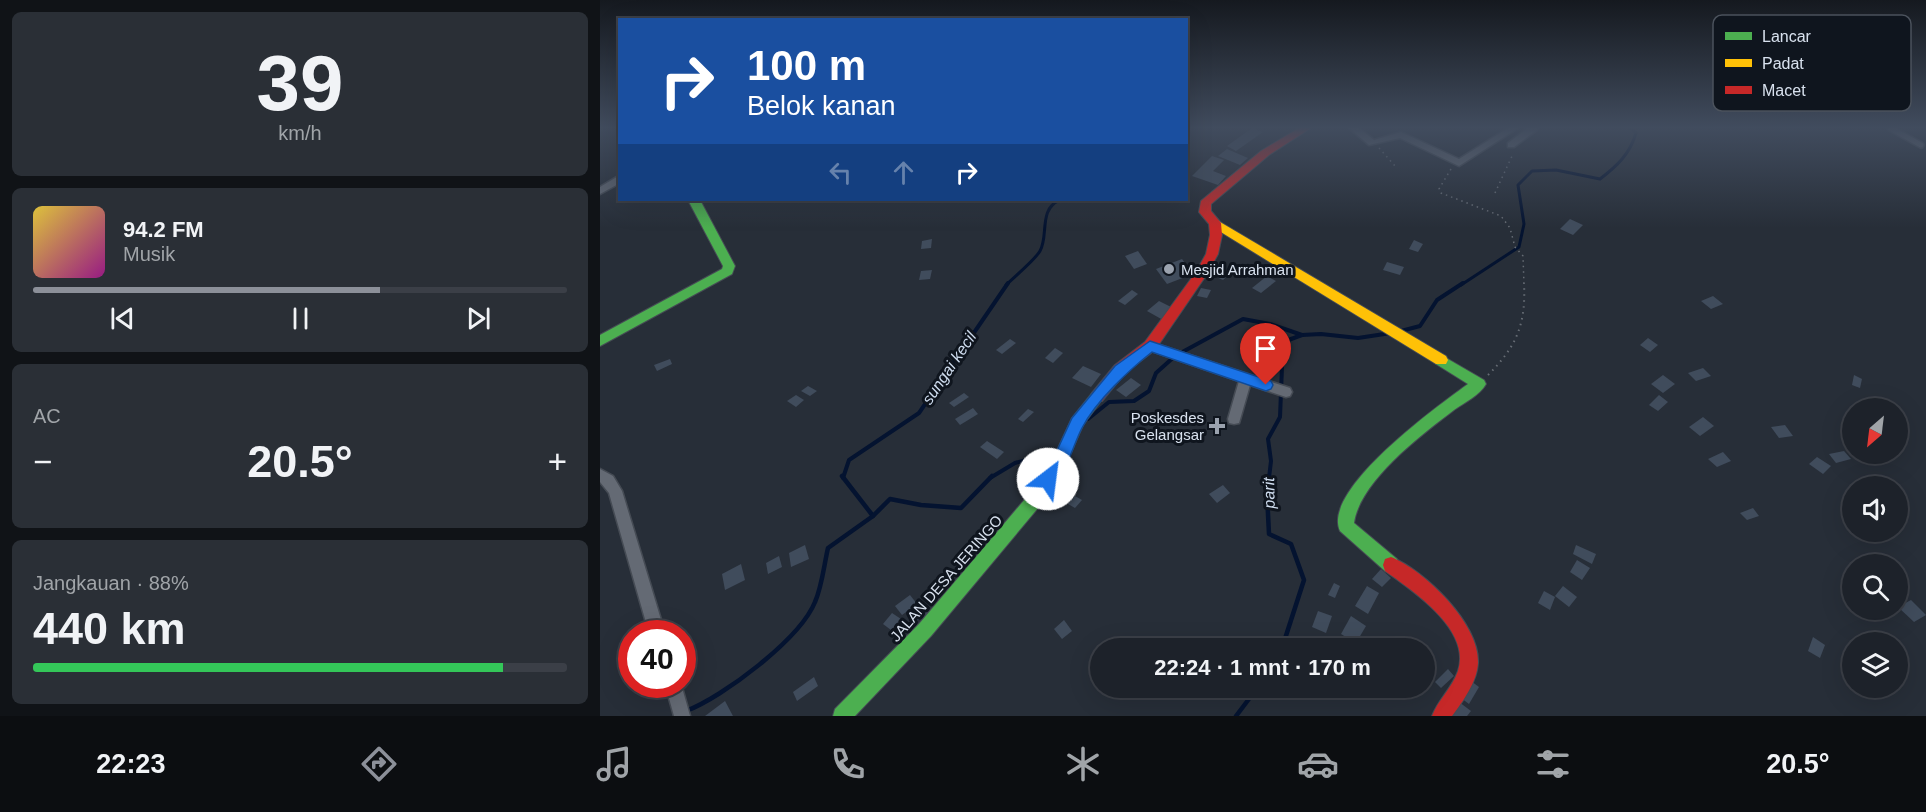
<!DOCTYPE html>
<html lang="id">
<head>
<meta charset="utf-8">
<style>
	:root { --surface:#1d222a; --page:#2a2f36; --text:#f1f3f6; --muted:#a0a4a8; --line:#3b3f47; --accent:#8c9099 }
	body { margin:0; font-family:Arial,sans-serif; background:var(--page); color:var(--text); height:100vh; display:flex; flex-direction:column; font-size:22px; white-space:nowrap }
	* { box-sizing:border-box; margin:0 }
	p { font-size:20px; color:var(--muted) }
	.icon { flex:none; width:33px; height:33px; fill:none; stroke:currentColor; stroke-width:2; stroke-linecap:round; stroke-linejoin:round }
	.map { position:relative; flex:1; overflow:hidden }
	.side { display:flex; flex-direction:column; gap:12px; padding:12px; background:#101317; width:600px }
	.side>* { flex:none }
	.banner { position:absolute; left:18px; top:18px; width:570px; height:183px; border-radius:0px; box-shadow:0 6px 24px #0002,0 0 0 2px var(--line); background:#1a4fa0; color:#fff; overflow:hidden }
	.needle { width:39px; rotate:208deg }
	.tools { position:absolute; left:1242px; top:398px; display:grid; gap:12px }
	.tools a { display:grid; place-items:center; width:66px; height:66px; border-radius:50%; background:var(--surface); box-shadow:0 6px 24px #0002,0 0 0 2px var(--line); font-size:30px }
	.speed { position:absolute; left:18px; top:620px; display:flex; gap:12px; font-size:30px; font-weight:700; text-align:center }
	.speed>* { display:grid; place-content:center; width:78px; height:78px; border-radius:50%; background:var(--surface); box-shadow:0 6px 24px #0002,0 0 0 2px var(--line); line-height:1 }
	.speed .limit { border:9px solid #d22; background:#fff; color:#111 }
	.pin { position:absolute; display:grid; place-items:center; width:51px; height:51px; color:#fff; margin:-62px -26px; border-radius:50% 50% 50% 0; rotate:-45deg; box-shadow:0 0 6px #0007 }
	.pin .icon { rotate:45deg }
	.me { position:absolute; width:66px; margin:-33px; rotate:30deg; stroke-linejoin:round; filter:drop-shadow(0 0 4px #0008) }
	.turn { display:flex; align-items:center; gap:21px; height:126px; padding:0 30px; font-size:27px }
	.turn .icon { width:78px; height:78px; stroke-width:2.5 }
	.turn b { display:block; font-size:42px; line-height:51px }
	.lanes { display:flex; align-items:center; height:57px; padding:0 30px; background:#0003; justify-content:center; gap:30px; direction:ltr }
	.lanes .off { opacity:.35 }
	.big { font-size:45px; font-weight:700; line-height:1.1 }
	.side .tile { flex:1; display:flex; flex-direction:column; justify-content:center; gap:9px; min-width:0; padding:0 21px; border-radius:9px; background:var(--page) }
	.side .dial { align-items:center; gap:0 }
	.dial b { font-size:78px; line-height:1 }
	.song { display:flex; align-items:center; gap:18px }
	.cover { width:72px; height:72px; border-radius:9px; background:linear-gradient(135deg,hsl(50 70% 55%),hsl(310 70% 35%)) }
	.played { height:6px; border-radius:3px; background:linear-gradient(90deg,var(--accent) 65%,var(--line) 65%) }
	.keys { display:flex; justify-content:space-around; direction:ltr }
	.heat { display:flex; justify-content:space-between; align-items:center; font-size:33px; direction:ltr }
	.charge { height:9px; border-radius:4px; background:linear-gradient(90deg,#34c759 88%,var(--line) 0) }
	.trip { position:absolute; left:490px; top:638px; width:345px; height:60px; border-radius:30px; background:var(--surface); box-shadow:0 6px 24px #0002,0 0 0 2px var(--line); font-weight:700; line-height:60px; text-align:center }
	.tab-bar { display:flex; height:96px; justify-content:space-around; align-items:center; background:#0c0e11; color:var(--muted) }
	.tab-bar .icon { width:42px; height:42px }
	.tab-bar .current { color:var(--accent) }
	.tab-bar b { font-size:27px; color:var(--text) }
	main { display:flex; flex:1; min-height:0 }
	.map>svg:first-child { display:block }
</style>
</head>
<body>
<main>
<section class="side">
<div class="tile dial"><b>39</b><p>km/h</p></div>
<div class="tile">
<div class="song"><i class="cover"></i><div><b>94.2 FM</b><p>Musik</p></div></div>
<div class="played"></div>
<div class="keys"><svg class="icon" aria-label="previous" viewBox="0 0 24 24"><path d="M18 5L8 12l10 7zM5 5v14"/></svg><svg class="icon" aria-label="pause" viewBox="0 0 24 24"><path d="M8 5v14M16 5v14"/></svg><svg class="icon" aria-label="next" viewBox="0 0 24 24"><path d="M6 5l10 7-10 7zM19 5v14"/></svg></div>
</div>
<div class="tile"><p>AC</p>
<div class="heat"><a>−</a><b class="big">20.5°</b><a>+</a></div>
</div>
<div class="tile"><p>Jangkauan · 88%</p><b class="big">440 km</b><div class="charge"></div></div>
</section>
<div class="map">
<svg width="1326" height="716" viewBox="0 0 1326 716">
	<rect width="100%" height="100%" fill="#272e38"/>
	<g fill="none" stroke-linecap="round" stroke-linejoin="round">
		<g stroke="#041330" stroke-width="3">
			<path d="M 406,285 C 415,276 434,261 440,251 C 449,236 438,209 460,200"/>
			<path d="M 861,285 L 919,247 L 924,224 L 918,185 L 932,171 L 956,170 L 1000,179 C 1017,166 1030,154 1036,133 L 1031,128"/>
		</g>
		<g stroke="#041330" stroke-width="4">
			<path d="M 801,331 L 820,326 L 837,300 L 863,283"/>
			<path d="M 488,419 L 509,402 L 534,401 L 549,391 L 556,373 L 575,356 L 643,319 L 670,324 L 702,335 L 721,334 L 758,338 L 791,333"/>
			<path d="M 243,478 L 249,460 L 319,413 L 408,283"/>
			<path d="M 390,478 L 415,463 L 459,451"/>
			<path d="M 669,478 L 671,461 L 668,439 L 680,417 L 683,342 L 702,335"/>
		</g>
		<g stroke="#041330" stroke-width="4.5">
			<path d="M 242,476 L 273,516"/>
			<path d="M 669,476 L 667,494 L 669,534 L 691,544 L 704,580 L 682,648"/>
			<path d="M 86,711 C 123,697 200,639 215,602 C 222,586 224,565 228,548 L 273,516 L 290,499 L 321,505 L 361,508 L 392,476"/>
			<path d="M 636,716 L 658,687"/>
		</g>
	</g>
	<g fill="#404c5c">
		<path d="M 652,128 L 663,132 L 636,151 L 627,146 Z"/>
		<path d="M 627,149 L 648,158 L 640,165 L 618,156 Z"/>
		<path d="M 612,156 L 624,160 L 613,171 L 626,176 L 618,185 L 592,176 Z"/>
		<path d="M 970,219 L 983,225 L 973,235 L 960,229 Z"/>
		<path d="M 332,239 L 331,248 L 321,249 L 322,241 Z"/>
		<path d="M 814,240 L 823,244 L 818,252 L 809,249 Z"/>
		<path d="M 538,251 L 547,264 L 534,269 L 525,256 Z"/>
		<path d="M 582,259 L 593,274 L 567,284 L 556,269 Z"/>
		<path d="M 787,262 L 804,267 L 800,275 L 783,270 Z"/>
		<path d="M 624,269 L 631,273 L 623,280 L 616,277 Z"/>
		<path d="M 332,270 L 330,279 L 319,280 L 321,271 Z"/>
		<path d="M 667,276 L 676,281 L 661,293 L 652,288 Z"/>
		<path d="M 601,288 L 611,290 L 607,298 L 597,296 Z"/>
		<path d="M 532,290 L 538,294 L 525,305 L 518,301 Z"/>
		<path d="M 1113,296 L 1123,304 L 1111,309 L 1101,301 Z"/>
		<path d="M 559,301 L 575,309 L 563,320 L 547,311 Z"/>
		<path d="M 1048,338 L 1058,345 L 1050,352 L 1040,345 Z"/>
		<path d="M 410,339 L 416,343 L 402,354 L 396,350 Z"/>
		<path d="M 455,348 L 463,353 L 453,363 L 445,358 Z"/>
		<path d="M 70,359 L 72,364 L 57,371 L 54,365 Z"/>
		<path d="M 483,366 L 501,374 L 491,387 L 472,378 Z"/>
		<path d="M 1103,368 L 1111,376 L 1096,381 L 1088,373 Z"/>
		<path d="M 1063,375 L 1075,384 L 1063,393 L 1051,384 Z"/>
		<path d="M 1254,375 L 1262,379 L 1260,388 L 1252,385 Z"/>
		<path d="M 531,378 L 541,385 L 526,397 L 516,390 Z"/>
		<path d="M 208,386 L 217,391 L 210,396 L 201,391 Z"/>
		<path d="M 364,393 L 369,397 L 354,407 L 349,403 Z"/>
		<path d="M 196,395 L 204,400 L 196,407 L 187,401 Z"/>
		<path d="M 1059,395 L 1068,402 L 1058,411 L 1049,405 Z"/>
		<path d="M 373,408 L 378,414 L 360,425 L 355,419 Z"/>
		<path d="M 428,409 L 434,412 L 423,422 L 418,419 Z"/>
		<path d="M 1103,417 L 1114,426 L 1100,436 L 1089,427 Z"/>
		<path d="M 1185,425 L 1193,436 L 1179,438 L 1171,427 Z"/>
		<path d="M 387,441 L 404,452 L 397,459 L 380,447 Z"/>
		<path d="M 1244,451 L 1251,459 L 1236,463 L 1229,454 Z"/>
		<path d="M 1123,452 L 1131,461 L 1117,467 L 1108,459 Z"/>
		<path d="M 1217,457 L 1231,466 L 1223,474 L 1209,464 Z"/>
		<path d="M 436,466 L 448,472 L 443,479 L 430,472 Z"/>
		<path d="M 623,485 L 630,493 L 617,503 L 609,494 Z"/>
		<path d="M 475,496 L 482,500 L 475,508 L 468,504 Z"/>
		<path d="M 1153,508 L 1159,516 L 1147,520 L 1140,513 Z"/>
		<path d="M 205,545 L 209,559 L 191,567 L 189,553 Z"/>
		<path d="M 976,545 L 996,554 L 992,564 L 973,554 Z"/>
		<path d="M 179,556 L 182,567 L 168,574 L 166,563 Z"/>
		<path d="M 977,560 L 990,568 L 982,580 L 970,572 Z"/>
		<path d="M 141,564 L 145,580 L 125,590 L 122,574 Z"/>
		<path d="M 781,569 L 791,578 L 782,587 L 772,579 Z"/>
		<path d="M 734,583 L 740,586 L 735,598 L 728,595 Z"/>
		<path d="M 767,586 L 779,593 L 768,614 L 755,606 Z"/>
		<path d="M 963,586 L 977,597 L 969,607 L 955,596 Z"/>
		<path d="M 944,591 L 955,597 L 950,610 L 938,603 Z"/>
		<path d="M 310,595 L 317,604 L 302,615 L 295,606 Z"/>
		<path d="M 1311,600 L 1326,615 L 1314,622 L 1298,607 Z"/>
		<path d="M 323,606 L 328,613 L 314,623 L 310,616 Z"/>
		<path d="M 718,611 L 732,616 L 726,633 L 712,627 Z"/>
		<path d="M 292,613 L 301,619 L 291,630 L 283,624 Z"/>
		<path d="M 751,616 L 766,626 L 756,643 L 741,634 Z"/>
		<path d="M 464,620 L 472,631 L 462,639 L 454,629 Z"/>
		<path d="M 1213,637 L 1225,645 L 1220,658 L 1208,651 Z"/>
		<path d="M 708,639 L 721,646 L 720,648 L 704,648 Z"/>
		<path d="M 848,669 L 854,676 L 841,688 L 835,682 Z"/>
		<path d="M 214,677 L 218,686 L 197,701 L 193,692 Z"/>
		<path d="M 867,678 L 879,687 L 869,704 L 857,695 Z"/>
		<path d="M 855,699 L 871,711 L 867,716 L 844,716 Z"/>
		<path d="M 125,701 L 133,716 L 105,716 Z"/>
	</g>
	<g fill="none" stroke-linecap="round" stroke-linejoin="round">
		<g stroke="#454b54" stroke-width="8">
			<path id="lane" d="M 1290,128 L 1321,145"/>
		</g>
		<g stroke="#454b54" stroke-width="3">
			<g id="street">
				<path d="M 749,128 L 759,128 L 774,140 L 801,132 L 859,159 L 908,128 L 918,128 L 859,166 L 800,138 L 769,145 Z"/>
				<path d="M 928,128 L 937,128 L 937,130 L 914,147 L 908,147 L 908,143 Z"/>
				<path d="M 20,175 L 20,183 L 0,194 L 0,187 Z"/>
				<path d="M 550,342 L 690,388 L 692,392 L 690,396 L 686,397 L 650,385 L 639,423 L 634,424 L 629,423 L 628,419 L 639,381 L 546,349 L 544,346 L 546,343 Z"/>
				<path d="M 0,469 L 13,476 L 22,491 L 65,633 L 49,633 L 9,493 L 0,482 Z"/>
				<path d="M 65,684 L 81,684 L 90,716 L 74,716 Z"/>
			</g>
		</g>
		<g stroke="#454b54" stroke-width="2">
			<g id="fast">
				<path d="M 88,200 L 100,200 L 135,266 L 132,274 L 0,346 L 0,335 L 122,269 L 123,266 Z"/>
				<path d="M 841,355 L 884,380 L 886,384 C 880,395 864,403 854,410 C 821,435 760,481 754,523 L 797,559 L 799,565 L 797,571 L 791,573 L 785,571 L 740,531 C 721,490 839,405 868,384 L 836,364 L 834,360 L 836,356 Z"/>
				<path d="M 497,391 L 502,393 L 504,397 L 483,425 L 465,466 L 443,502 L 331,636 L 255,716 L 233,716 L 235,709 L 319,624 L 431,492 L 454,457 L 472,418 L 492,393 Z"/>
			</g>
		</g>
		<g stroke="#454b54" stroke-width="2">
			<path id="slow" d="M 615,219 L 846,356 L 848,360 L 846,364 L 836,364 L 611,226 L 611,220 Z"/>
		</g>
		<g stroke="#454b54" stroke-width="2">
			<g id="jam">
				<path d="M 699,128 L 711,128 L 669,155 L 611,204 L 611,211 L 621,223 L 622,235 L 618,254 L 607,274 L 555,350 L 525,373 L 502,401 L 492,401 L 490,397 L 492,393 L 515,365 L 545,342 L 596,272 L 606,254 L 610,235 L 609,224 L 599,212 L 601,201 L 661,151 Z"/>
				<path d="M 791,557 C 824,570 880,624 878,663 C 877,682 863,701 852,716 L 832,716 C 838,700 852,688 858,671 C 872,630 813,591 785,571 L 783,565 L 785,559 Z"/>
			</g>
		</g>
		<g stroke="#666c74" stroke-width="1.5" stroke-dasharray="1.5 4" stroke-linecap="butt">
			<path d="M 779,148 L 796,167"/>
			<path d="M 851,169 L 839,189 L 841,193 L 901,216 L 910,228 L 915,247 L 923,256 L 924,285"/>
			<path d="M 895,193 L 913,154"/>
		</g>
		<path stroke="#666c74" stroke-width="2" stroke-dasharray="1.5 4.5" stroke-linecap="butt" d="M 888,375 C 917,346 926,324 924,283"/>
		<use href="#lane" stroke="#646a74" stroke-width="5"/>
		<use href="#street" fill="#646a74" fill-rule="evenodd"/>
		<use href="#fast" fill="#4caf50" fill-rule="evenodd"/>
		<use href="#slow" fill="#ffc107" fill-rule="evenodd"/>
		<use href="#jam" fill="#c62828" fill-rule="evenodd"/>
	</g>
	<linearGradient id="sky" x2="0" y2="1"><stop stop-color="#15191f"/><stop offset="0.56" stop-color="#414c5e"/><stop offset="1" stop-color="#414c5e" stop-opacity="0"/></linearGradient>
	<rect width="1326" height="228" fill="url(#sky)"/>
	<path fill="#1a73e8" stroke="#114b97" stroke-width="1.5" d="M 550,341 L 671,381 L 673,385 L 671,389 L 666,391 L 552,352 C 529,370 496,401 482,428 C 473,445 469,467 455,482 C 452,486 448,486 443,484 L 441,479 L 454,457 L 472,418 L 515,366 Z"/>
	<g fill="#9aa2ae" stroke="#0f151e" stroke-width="2">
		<circle cx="569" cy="269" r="6"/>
		<path d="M614 417h6v6h6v6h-6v6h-6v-6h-6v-6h6z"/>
	</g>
	<g text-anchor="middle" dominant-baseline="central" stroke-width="6" stroke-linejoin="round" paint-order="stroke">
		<g font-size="15" fill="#d8e1ee" stroke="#0f151e" text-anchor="start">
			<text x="581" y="269">Mesjid Arrahman</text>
			<text x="604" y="417" text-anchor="end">Poskesdes<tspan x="604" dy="17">Gelangsar</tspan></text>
		</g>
		<g font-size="15" fill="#d8e1ee" stroke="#0f151e">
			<text transform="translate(346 578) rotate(-49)">JALAN DESA JERINGO</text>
		</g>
		<g font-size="16" font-style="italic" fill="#d0def0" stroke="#0f151e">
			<text transform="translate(349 368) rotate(-56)">sungai kecil</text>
			<text transform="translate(669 493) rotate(-91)">parit</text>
		</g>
	</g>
	<rect x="1113" y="15" width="198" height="96" rx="9" fill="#0f151e" stroke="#4b525c" stroke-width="1.5"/>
	<rect x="1125" y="32" width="27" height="8" fill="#4caf50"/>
	<rect x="1125" y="59" width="27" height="8" fill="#ffc107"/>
	<rect x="1125" y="86" width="27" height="8" fill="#c62828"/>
	<g font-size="16" fill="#d8e1ee">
		<text x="1162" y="42">Lancar</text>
		<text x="1162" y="69">Padat</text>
		<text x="1162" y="96">Macet</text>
	</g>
</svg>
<div class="tools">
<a><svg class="needle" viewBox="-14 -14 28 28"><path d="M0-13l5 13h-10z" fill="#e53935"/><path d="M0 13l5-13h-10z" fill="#a0a4a8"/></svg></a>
<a><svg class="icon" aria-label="sound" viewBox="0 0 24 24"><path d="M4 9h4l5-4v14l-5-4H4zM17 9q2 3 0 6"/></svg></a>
<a><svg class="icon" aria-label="search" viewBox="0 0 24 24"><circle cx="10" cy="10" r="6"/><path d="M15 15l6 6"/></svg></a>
<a><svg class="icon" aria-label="layers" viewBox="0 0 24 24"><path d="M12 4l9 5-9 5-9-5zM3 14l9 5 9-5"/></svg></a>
</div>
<div class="speed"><div class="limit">40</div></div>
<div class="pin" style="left:666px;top:385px;background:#d93025"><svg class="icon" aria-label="arrive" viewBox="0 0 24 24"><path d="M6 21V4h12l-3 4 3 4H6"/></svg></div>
<svg class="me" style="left:448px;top:479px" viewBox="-20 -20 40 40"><circle r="19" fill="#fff"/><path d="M0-13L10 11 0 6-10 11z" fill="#1a73e8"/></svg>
<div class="trip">22:24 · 1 mnt · 170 m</div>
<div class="banner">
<div class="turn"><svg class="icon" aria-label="right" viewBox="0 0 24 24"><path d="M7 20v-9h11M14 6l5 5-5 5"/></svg><div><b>100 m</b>Belok kanan</div></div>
<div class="lanes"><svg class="icon off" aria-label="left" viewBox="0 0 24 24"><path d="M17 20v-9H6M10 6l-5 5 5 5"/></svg><svg class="icon off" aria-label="ahead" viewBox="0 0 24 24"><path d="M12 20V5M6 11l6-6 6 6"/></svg><svg class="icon" aria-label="right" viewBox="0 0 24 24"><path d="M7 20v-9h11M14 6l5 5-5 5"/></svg></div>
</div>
</div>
</main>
<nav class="tab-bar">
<b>22:23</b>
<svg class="icon current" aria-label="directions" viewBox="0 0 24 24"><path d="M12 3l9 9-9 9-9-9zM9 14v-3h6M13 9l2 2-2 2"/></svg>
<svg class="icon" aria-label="music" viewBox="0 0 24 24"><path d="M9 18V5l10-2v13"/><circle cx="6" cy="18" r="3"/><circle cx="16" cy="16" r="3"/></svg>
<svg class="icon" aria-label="phone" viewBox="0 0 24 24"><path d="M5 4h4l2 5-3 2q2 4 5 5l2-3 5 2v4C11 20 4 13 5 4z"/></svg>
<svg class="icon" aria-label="climate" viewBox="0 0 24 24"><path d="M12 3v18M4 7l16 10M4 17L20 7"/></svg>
<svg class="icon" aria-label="car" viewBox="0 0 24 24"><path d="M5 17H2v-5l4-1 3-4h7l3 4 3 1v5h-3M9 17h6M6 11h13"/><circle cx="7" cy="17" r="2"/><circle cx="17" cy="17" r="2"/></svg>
<svg class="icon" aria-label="filters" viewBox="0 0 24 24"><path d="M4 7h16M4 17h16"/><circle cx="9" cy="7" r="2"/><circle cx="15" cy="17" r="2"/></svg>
<b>20.5°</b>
</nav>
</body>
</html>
